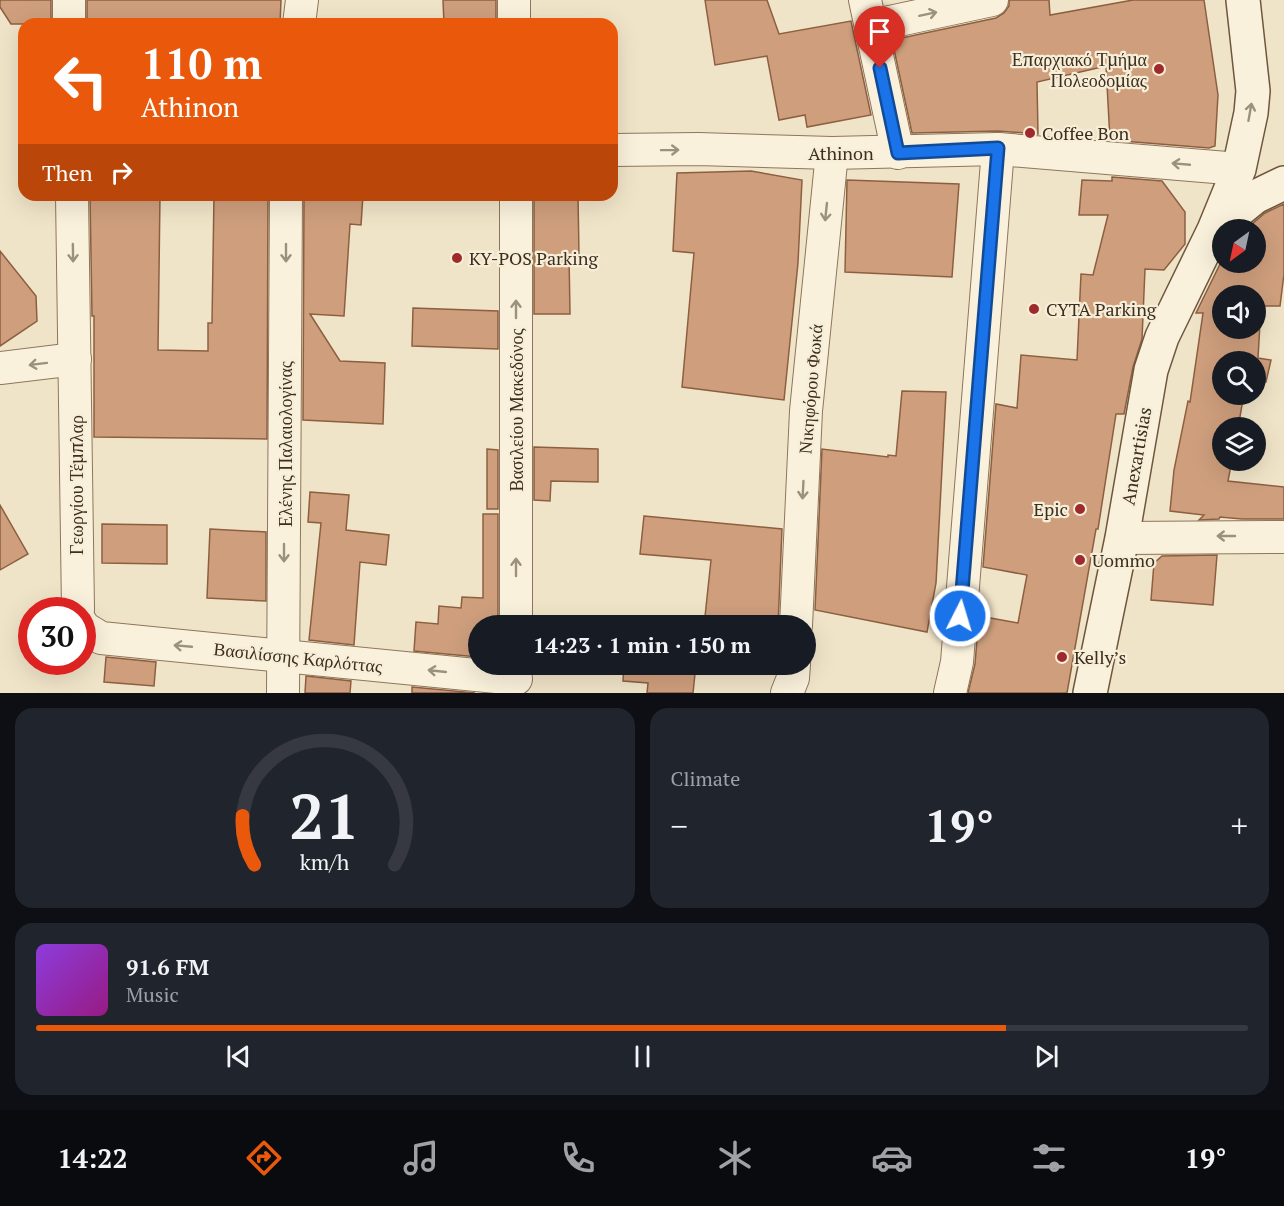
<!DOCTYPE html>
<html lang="en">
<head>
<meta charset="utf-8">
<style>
	:root { --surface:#171b24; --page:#20242c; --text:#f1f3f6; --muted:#9ea1a6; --line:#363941; --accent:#ea580c }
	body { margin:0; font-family:"PT Serif",serif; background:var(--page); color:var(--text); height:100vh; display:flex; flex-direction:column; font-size:22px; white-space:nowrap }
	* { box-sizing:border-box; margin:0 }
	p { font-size:20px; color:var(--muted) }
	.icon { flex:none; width:33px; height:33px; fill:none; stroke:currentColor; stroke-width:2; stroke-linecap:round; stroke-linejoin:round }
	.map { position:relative; height:693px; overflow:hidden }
	.panel { display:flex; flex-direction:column; gap:15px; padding:15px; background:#0d0f14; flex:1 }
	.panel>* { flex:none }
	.guide { position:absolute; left:18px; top:18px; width:600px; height:183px; border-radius:18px; box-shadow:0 6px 24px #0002; background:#ea580c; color:#fff; overflow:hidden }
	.needle { width:39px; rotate:213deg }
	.fabs { position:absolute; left:1212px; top:219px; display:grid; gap:12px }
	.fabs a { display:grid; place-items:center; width:54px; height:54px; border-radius:50%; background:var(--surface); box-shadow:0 6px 24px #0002; font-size:30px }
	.speed { position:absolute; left:18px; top:597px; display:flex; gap:12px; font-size:30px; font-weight:700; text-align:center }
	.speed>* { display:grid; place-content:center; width:78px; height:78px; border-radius:50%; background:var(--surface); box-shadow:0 6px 24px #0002; line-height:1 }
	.speed .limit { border:9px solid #d22; background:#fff; color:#111 }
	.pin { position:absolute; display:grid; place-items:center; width:51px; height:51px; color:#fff; margin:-62px -26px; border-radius:50% 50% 50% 0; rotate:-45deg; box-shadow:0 0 6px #0007 }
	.pin .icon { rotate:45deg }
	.me { position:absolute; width:66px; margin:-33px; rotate:5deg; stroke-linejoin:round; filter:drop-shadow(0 0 4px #0008) }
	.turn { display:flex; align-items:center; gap:21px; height:126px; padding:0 24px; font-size:27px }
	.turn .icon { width:78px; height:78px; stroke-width:2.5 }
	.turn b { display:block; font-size:42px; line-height:51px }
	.then { display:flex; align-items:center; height:57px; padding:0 24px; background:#0003; gap:12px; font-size:22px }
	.big { font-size:45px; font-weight:700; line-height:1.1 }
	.panel .tile { flex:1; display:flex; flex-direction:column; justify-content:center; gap:9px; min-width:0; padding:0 21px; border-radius:18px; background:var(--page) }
	.panel .dial { align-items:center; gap:0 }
	.dial svg { height:156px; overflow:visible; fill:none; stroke:var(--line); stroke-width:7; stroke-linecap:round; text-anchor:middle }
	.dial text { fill:var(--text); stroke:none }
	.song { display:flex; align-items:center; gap:18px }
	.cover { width:72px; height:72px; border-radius:9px; background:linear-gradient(135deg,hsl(270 70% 55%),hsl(310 70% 35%)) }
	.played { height:6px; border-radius:3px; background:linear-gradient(90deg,var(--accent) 80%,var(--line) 80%) }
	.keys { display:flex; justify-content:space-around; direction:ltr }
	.heat { display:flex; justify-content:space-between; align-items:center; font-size:33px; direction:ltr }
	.panel .tiles { flex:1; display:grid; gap:15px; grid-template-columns:1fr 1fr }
	.tile:last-child { grid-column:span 2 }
	.trip { position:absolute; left:468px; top:615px; width:348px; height:60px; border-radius:30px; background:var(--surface); box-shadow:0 6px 24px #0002; font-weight:700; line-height:60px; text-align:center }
	.tabs { display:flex; height:96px; justify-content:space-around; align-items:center; background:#090b0e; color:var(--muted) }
	.tabs .icon { width:42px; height:42px }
	.tabs .selected { color:var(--accent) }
	.tabs b { font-size:27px; color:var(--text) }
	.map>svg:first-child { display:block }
</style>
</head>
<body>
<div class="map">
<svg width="1284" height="693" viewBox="0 0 1284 693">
	<rect width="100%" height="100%" fill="#f0e4c8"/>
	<g fill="#cf9f7d" stroke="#8d5f41" stroke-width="1.5" fill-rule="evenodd">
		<path d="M 0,0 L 51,0 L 51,24 L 11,24 L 0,7 Z"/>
		<path d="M 87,0 L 281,0 L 280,24 L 87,24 Z"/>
		<path d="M 443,0 L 496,0 L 496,24 L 444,24 Z"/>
		<path d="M 705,0 L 767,0 L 779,34 L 851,21 L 871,115 L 807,127 L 805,115 L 779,120 L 767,56 L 715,65 Z"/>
		<path d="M 1009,0 L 1049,0 L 1050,15 L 1133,0 L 1204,0 L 1218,95 L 1215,146 L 1209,148 L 1110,140 L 1106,66 L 1037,82 L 1038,134 L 998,131 L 912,133 L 892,40 L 996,18 L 1004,13 L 1009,6 Z"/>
		<path d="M 751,171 L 802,180 L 798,263 L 784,400 L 682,387 L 694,253 L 673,251 L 677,173 Z"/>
		<path d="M 1112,177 L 1162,181 L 1185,212 L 1185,244 L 1164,270 L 1145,269 L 1142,339 L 1133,367 L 1124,414 L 1116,414 L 1098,529 L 1096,529 L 1067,693 L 968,693 L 975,664 L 979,616 L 1018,623 L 1027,575 L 983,567 L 996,404 L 1017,408 L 1021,355 L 1077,360 L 1081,274 L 1093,275 L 1108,215 L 1079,215 L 1082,180 L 1112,181 Z"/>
		<path d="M 847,180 L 959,184 L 952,277 L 845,272 Z"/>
		<path d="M 90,195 L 160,195 L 158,350 L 208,351 L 208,323 L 212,323 L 214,195 L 268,195 L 267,439 L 94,437 L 94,316 L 92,316 Z"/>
		<path d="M 304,195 L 363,195 L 361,225 L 350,224 L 344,316 L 310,314 L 340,361 L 385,363 L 383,424 L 303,420 Z"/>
		<path d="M 534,195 L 578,195 L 579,255 L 569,255 L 570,314 L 534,314 Z"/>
		<path d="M 1284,204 L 1284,274 L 1280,306 L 1261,306 L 1258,358 L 1271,360 L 1266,382 L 1256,381 L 1256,362 L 1222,362 L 1222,394 L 1244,394 L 1238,428 L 1222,428 L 1222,460 L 1232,460 L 1228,481 L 1284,487 L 1284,519 L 1242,519 L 1220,517 L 1219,519 L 1199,520 L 1204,515 L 1170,511 L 1174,470 L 1188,401 L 1190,402 L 1203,313 L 1196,313 L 1222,260 L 1222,262 L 1256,262 L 1256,230 L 1245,230 L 1265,213 ZM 1222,296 L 1256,296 L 1256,328 L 1222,328 Z"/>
		<path d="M 0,251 L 36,296 L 37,321 L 0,346 Z"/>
		<path d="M 413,308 L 498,311 L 498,349 L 412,346 Z"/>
		<path d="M 902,391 L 946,392 L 936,583 L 927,632 L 815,610 L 822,449 L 888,457 L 888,455 L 896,456 Z"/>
		<path d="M 534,447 L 598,449 L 598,482 L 551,481 L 550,501 L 534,500 Z"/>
		<path d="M 487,449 L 498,450 L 498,509 L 487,509 Z"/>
		<path d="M 310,492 L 349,495 L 346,530 L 389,535 L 386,565 L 360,562 L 354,645 L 309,640 L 321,523 L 308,522 Z"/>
		<path d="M 0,505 L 28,554 L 0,570 Z"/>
		<path d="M 483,514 L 498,514 L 498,626 L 478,626 L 478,657 L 414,651 L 416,622 L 438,624 L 439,606 L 461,608 L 462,597 L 483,598 Z"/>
		<path d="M 644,516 L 782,529 L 778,626 L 704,626 L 711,560 L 640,554 Z"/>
		<path d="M 102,524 L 167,525 L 167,564 L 102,563 Z"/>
		<path d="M 210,529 L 266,532 L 266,601 L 207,598 Z"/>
		<path d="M 1217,555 L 1213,605 L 1151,600 L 1154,563 L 1162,556 Z"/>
		<path d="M 629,620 L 678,626 L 628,626 Z"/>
		<path d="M 106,657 L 156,662 L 154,686 L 104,682 Z"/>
		<path d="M 624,664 L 696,664 L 693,693 L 647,693 L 648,683 L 623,681 Z"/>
		<path d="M 306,676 L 351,681 L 350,693 L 305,693 Z"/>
		<path d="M 412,687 L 475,693 L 412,693 Z"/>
	</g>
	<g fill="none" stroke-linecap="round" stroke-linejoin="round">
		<g stroke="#8d765c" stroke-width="34">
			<g id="street">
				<path d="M 69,0 L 69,24"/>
				<path d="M 514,0 L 514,24"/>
				<path d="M 865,0 L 898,153"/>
				<path d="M 299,24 L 302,0"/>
				<path d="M 871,26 L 992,0"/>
				<path d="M 612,150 L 698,149 L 832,153 L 998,149 L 1239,169"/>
				<path d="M 72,195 L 78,610"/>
				<path d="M 516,195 L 516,626"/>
				<path d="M 0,368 L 75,359"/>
				<path d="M 1122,538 L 1284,537"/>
				<path d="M 82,624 L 83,627 L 101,638 L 516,679"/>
				<path d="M 796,626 L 806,411 L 832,153"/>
				<path d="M 283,693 L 286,195"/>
				<path d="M 787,693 L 793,678 L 794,664"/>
				<path d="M 950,693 L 957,662 L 998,149"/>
			</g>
		</g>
		<g stroke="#6f573f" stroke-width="36">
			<g id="secondary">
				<path d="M 1218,227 L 1255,197 L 1284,183"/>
				<path d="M 1090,693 L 1122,538 L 1151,370 L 1162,337 L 1214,230 L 1239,169 L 1251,113 L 1253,91 L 1243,0"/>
			</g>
		</g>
		<use href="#street" stroke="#faf1dc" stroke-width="32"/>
		<use href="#secondary" stroke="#faf1dc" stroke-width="33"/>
	</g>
	<defs><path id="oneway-shaft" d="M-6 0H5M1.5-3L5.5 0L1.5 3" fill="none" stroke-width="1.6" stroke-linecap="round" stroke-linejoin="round" transform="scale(1.5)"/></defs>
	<g stroke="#9c907e">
		<use href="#oneway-shaft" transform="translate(928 14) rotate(-12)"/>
		<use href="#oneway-shaft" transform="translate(1250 112) rotate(-80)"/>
		<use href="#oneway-shaft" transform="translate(670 150) rotate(-1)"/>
		<use href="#oneway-shaft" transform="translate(1181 164) rotate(-175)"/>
		<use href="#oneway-shaft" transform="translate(826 212) rotate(96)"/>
		<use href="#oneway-shaft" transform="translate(73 253) rotate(89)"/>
		<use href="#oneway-shaft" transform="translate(286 253) rotate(90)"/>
		<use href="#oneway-shaft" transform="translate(516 309) rotate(-90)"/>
		<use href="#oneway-shaft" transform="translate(38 364) rotate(173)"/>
		<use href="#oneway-shaft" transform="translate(803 490) rotate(93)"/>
		<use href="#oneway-shaft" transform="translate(1226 536) rotate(-180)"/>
		<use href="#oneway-shaft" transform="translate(284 553) rotate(90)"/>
		<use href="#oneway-shaft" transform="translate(516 567) rotate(-90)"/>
		<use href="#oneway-shaft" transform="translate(183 646) rotate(-175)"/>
		<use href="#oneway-shaft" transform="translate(437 671) rotate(-174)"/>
	</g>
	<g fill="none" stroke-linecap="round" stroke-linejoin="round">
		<g stroke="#114b97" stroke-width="15">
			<path id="route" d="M 880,68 L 898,153 L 998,148 L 960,616"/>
		</g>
		<use href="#route" stroke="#1a73e8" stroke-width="10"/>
	</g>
	<g fill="#9e2a2b" stroke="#f7eed8" stroke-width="2">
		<circle cx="1159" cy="69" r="6"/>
		<circle cx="1030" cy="133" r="6"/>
		<circle cx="457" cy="258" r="6"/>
		<circle cx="1034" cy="309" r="6"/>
		<circle cx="1080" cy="509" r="6"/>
		<circle cx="1080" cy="560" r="6"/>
		<circle cx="1062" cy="657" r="6"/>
	</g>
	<g text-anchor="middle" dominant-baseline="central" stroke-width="4.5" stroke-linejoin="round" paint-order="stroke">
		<g font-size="18" fill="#3d2e20" stroke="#f7eed8" text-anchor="start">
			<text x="1147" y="59" text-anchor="end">Επαρχιακό Τμήμα<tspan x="1147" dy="21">Πολεοδομίας</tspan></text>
			<text x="1042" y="133">Coffee Bon</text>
			<text x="469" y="258">KY-POS Parking</text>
			<text x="1046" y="309">CYTA Parking</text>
			<text x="1068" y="509" text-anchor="end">Epic</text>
			<text x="1092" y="560">Uommo</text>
			<text x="1074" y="657">Kelly’s</text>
		</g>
		<g font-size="18" fill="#3d2e20" stroke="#f7eed8">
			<text x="841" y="153">Athinon</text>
			<text transform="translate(810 389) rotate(-85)">Νικηφόρου Φωκά</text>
			<text transform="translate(516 410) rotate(-90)">Βασιλείου Μακεδόνος</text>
			<text transform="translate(285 444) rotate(-90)">Ελένης Παλαιολογίνας</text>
			<text transform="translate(1136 456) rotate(-80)">Anexartisias</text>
			<text transform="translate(76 485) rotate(-90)">Γεωργίου Τέμπλαρ</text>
			<text transform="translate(298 657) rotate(6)">Βασιλίσσης Καρλόττας</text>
		</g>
	</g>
</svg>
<div class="fabs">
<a><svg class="needle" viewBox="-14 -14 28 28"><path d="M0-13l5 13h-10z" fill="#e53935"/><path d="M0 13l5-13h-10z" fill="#9ea1a6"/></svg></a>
<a><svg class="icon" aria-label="sound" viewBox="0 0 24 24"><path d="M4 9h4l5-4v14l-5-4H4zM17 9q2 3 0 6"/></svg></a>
<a><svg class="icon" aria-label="search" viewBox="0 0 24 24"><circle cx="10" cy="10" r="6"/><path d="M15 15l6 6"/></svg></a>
<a><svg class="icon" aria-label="layers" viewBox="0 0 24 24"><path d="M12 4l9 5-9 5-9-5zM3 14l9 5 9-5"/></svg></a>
</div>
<div class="speed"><div class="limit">30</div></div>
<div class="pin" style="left:880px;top:68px;background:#d93025"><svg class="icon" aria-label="arrive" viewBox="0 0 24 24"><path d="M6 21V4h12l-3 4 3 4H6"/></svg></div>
<svg class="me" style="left:960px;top:616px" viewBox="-20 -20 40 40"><circle r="17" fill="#1a73e8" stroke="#fff" stroke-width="3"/><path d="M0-11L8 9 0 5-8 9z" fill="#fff"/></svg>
<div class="trip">14:23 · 1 min · 150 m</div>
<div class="guide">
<div class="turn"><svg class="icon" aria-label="left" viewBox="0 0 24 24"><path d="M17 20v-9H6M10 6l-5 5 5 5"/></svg><div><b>110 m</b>Athinon</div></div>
<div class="then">Then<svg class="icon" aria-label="right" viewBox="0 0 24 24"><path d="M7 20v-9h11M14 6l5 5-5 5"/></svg></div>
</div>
</div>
<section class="panel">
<div class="tiles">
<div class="tile dial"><svg viewBox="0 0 100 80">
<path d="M14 69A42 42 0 1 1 86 69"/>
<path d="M14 69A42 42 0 0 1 8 44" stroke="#ea580c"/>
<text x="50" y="56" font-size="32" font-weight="700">21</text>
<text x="50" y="72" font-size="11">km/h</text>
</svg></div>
<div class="tile"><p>Climate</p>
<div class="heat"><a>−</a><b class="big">19°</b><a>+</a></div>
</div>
<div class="tile">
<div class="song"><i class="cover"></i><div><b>91.6 FM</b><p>Music</p></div></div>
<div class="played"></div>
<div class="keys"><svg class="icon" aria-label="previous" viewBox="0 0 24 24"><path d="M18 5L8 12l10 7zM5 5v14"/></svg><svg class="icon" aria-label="pause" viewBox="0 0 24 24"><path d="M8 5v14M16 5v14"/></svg><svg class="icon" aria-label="next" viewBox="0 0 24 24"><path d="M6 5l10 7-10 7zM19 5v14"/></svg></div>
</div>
</div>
</section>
<nav class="tabs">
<b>14:22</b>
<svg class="icon selected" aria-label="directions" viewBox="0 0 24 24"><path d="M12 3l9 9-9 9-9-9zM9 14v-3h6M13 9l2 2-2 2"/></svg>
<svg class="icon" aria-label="music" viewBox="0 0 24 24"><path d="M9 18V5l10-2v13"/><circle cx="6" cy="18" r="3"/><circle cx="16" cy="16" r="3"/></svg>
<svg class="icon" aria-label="phone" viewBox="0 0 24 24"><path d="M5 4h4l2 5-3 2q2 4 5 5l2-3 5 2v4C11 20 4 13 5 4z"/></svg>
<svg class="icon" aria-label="climate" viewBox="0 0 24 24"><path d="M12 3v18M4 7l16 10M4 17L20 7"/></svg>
<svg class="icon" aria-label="car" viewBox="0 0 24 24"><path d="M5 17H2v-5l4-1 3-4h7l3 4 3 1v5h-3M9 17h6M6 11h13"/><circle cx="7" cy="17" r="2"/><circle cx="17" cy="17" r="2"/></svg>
<svg class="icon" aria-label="filters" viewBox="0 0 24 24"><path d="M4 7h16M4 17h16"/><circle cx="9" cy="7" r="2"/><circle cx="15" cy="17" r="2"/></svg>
<b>19°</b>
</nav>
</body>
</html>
